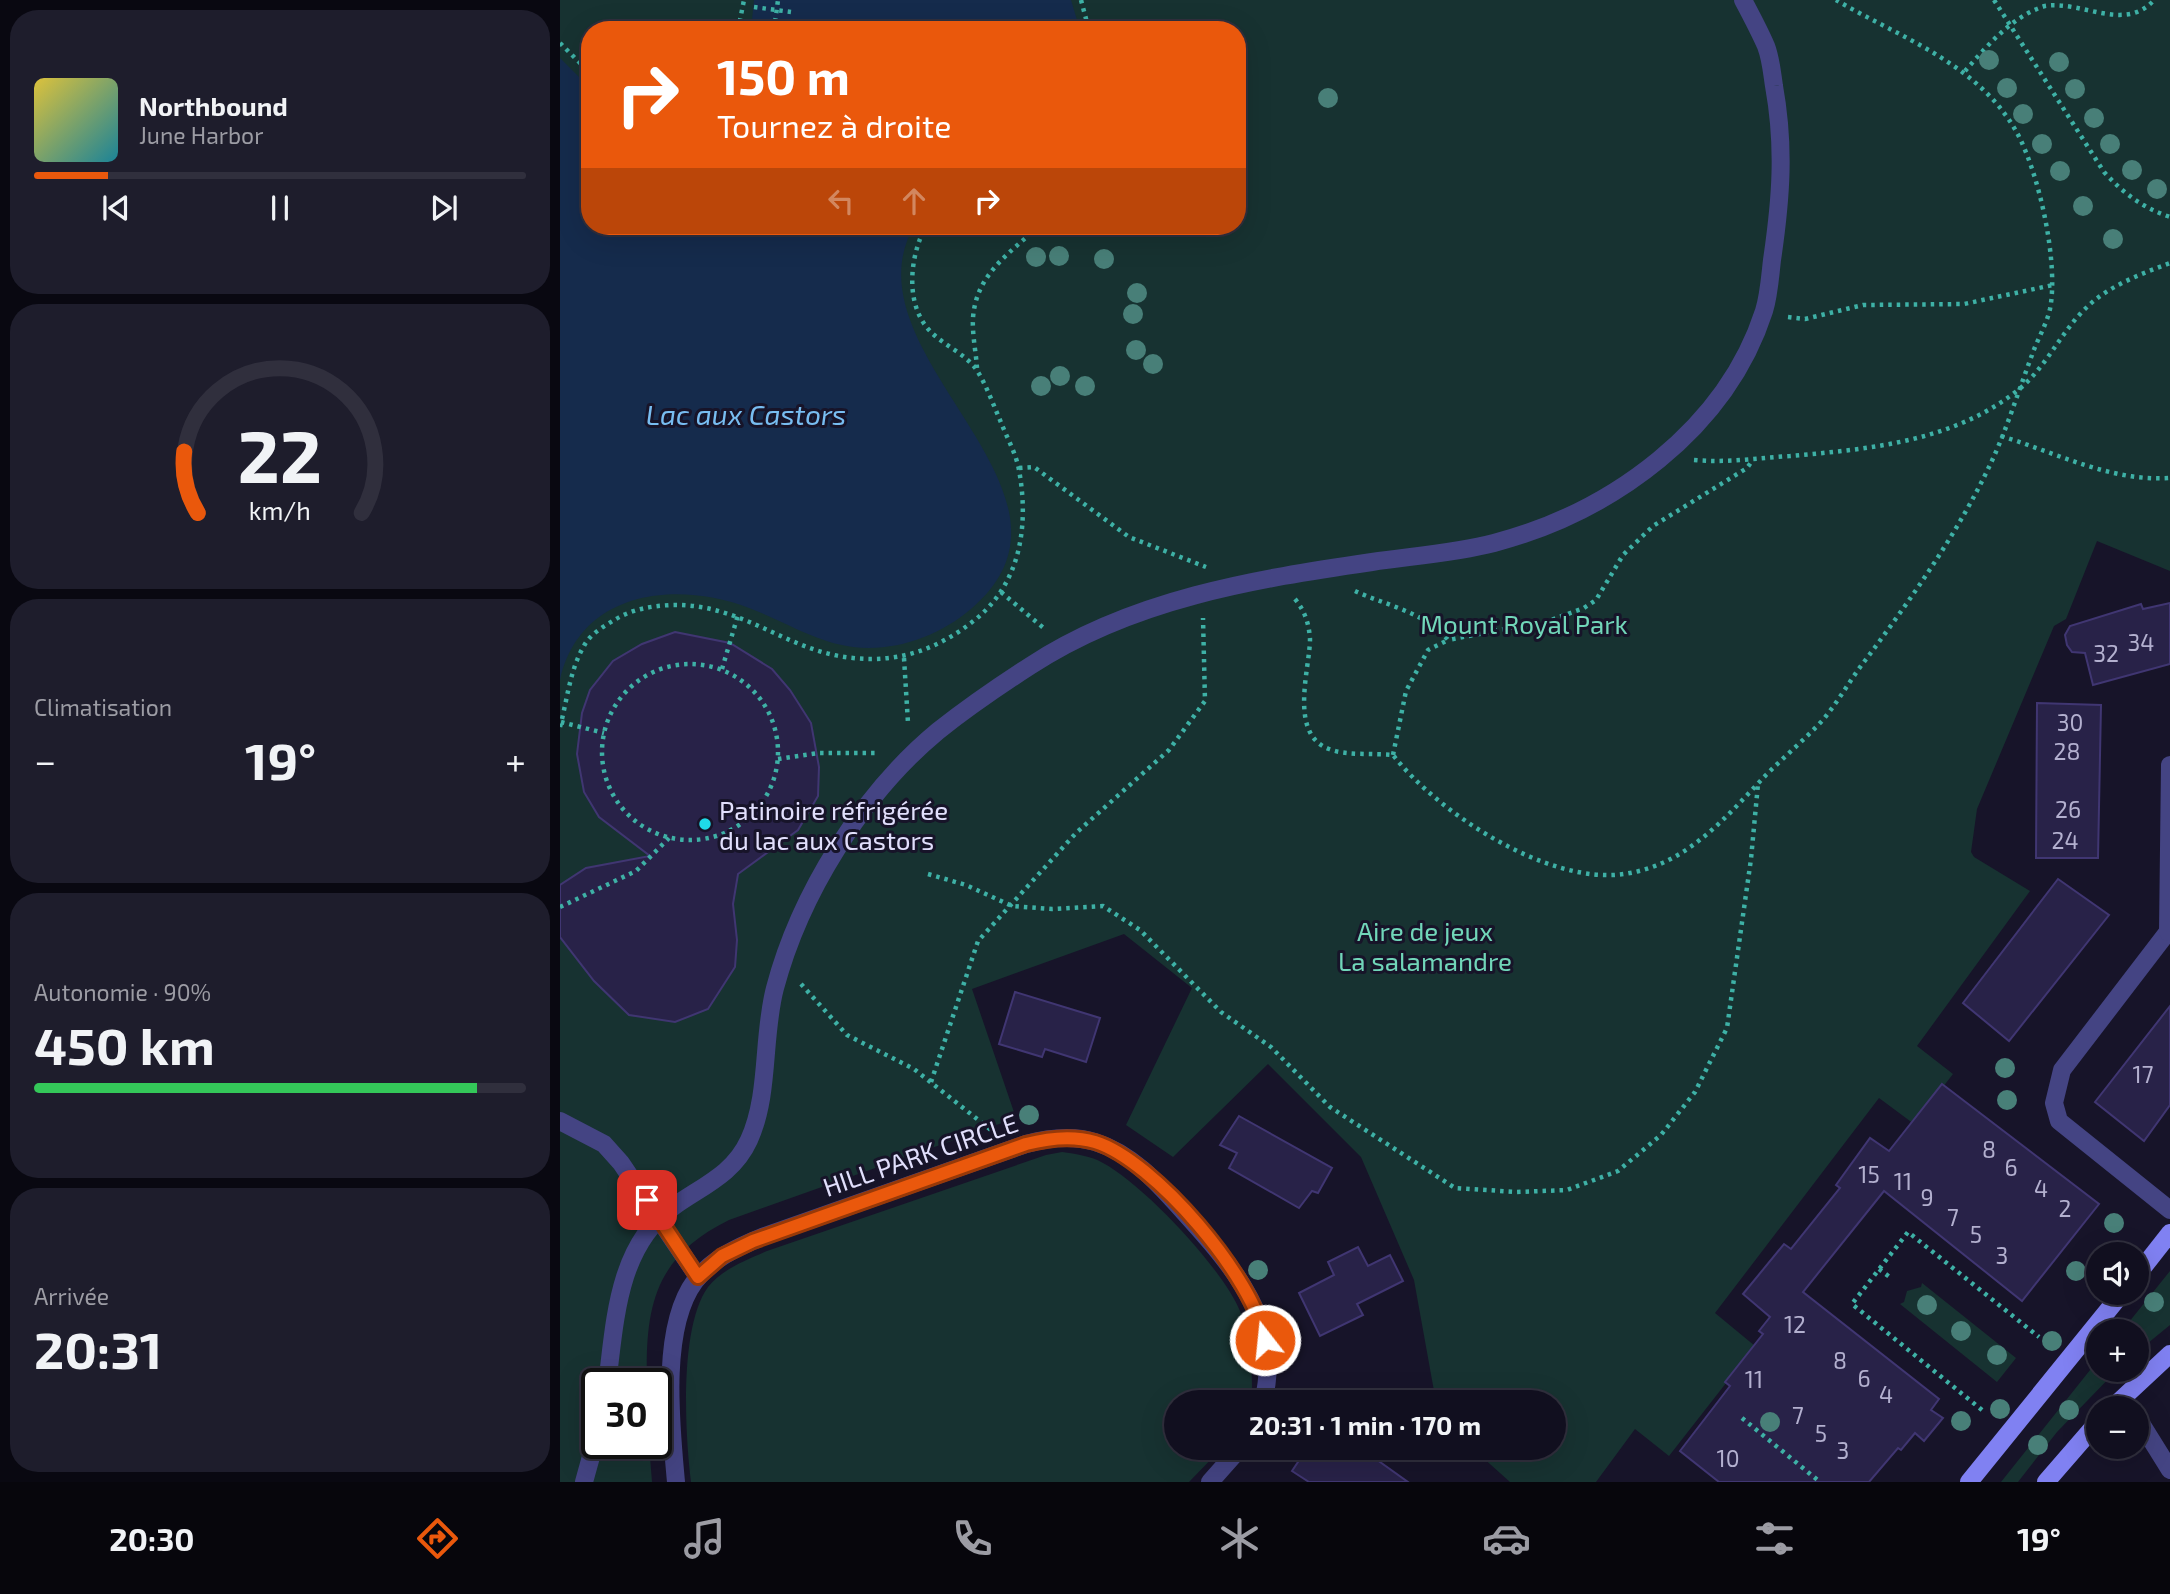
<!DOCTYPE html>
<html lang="fr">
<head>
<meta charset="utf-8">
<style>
	:root { --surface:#110f1f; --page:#1e1d2c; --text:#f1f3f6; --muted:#9c9ca4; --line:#302f3d; --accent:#ea580c }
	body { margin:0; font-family:"Exo 2",sans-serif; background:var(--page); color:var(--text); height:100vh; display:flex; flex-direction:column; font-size:26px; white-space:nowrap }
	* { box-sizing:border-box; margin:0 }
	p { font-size:23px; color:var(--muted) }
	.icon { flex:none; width:38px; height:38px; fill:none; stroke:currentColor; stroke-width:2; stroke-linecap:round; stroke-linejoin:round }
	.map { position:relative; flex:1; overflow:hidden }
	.side { display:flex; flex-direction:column; gap:10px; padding:10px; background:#090811; width:560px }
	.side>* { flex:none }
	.banner { position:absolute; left:21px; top:21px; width:665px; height:214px; border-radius:28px; box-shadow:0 7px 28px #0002,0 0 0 2px var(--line); background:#ea580c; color:#fff; overflow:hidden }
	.fabs { position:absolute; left:1526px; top:1242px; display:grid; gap:14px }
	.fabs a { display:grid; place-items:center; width:63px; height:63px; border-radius:50%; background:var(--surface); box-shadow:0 7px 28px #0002,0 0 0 2px var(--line); font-size:35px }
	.speed { position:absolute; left:21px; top:1368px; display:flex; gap:14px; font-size:35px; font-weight:700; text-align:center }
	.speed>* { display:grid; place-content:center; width:91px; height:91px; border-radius:50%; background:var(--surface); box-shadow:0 7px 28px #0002,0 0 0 2px var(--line); line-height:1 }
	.speed .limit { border:4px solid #111; border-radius:10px; background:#fff; color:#111 }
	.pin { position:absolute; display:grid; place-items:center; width:60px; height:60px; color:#fff; margin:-30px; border-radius:14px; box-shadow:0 4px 10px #0006 }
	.me { position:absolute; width:77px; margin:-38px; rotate:344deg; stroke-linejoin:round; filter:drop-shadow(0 0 5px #0008) }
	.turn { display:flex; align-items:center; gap:24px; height:147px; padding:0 21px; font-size:32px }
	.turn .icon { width:91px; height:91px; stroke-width:2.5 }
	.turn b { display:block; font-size:49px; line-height:60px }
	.lanes { display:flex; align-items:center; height:66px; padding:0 21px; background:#0003; justify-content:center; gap:35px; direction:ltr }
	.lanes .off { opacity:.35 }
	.big { font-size:52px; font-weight:700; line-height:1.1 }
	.side .card { flex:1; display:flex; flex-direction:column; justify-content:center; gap:10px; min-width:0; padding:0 24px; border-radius:28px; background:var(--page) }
	.side .dial { align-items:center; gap:0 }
	.dial svg { height:182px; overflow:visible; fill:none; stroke:var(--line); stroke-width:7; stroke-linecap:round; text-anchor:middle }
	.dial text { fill:var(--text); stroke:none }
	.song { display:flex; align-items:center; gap:21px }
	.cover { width:84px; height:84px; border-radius:10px; background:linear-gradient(135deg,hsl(50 70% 55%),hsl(190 70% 35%)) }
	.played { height:7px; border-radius:4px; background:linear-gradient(90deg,var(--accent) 15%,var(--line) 15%) }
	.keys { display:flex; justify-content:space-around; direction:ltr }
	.heat { display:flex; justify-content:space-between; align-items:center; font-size:38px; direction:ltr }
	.charge { height:10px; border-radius:5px; background:linear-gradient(90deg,#34c759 90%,var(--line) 0) }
	.trip { position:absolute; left:604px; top:1390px; width:402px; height:70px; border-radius:35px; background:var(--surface); box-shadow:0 7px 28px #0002,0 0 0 2px var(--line); font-weight:700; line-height:70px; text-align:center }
	.tabs { display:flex; height:112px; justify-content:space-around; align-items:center; background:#07060c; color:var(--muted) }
	.tabs .icon { width:49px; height:49px }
	.tabs .on { color:var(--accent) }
	.tabs b { font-size:32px; color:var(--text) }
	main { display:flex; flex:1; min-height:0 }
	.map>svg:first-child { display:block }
</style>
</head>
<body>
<main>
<section class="side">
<div class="card">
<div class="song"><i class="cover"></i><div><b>Northbound</b><p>June Harbor</p></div></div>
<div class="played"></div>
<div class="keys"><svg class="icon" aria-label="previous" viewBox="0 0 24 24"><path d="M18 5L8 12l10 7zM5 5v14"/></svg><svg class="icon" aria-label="pause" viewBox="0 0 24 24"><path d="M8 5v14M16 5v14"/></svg><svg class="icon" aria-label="next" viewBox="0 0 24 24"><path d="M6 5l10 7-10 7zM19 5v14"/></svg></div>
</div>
<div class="card dial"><svg viewBox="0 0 100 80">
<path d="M14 69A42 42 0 1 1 86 69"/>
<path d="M14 69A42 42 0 0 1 8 42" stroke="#ea580c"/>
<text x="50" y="56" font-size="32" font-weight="700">22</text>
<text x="50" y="72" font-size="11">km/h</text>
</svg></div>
<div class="card"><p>Climatisation</p>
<div class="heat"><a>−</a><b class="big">19°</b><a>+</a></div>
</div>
<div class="card"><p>Autonomie · 90%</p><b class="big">450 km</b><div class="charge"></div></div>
<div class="card"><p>Arrivée</p><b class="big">20:31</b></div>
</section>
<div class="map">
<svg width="1610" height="1482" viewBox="0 0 1610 1482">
	<rect width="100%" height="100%" fill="#171429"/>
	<g fill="#173231" fill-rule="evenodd">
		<path d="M 0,0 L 1610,0 L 1610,571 L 1537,541 L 1506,619 L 1494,626 L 1417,809 L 1411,852 L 1414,857 L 1470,891 L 1357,1046 L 1393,1074 L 1354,1124 L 1319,1098 L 1155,1313 L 1195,1346 L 1109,1456 L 1075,1429 L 1036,1482 L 950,1482 L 911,1447 L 994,1447 L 994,1402 L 876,1402 L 854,1280 L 801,1157 L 708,1064 L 613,1157 L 566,1125 L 632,988 L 564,934 L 412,989 L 456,1118 L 169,1220 C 94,1257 85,1307 87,1384 L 37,1384 L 37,1444 L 89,1444 L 92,1482 L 0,1482 ZM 30,30 L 677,30 L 677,226 L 30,226 Z"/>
		<path d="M 502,1152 C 516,1154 531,1156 543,1163 C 583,1184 663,1269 680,1311 C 690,1337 692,1362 692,1389 L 687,1389 L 682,1402 L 616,1402 L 616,1447 L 663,1447 L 629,1482 L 131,1482 C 125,1434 119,1327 148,1287 C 162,1269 187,1260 207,1251 L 486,1155 Z"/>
		<path d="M 1610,1271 L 1610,1325 L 1577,1352 L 1577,1332 L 1561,1332 Z"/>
		<path d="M 1362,1283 L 1456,1358 L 1437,1382 L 1340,1304 L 1344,1302 L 1347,1291 L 1361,1287 Z"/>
		<path d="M 1538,1360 L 1538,1370 L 1557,1370 L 1497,1432 L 1458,1482 L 1441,1482 Z"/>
	</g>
	<g fill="#152b4c">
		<path d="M 194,0 L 511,0 L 520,30 L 191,30 Z"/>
		<path d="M 0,58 L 30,88 L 30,226 L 354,226 C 281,355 549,492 411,609 C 379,636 336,652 293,647 C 255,642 224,621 189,608 C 115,580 20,591 0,680 Z"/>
	</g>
	<g fill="#282248" stroke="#403672" stroke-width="2">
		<path d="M 1610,603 L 1610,664 L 1533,685 L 1525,653 L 1512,652 L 1507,645 L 1505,635 L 1510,626 L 1581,604 L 1583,609 Z"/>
		<path d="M 115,632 L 170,643 L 212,669 L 230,690 L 251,723 L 259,767 L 258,796 L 238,830 L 178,874 L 173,904 L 177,940 L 175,967 L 148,1009 L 115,1022 L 69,1015 L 34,981 L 0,937 L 0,885 L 26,868 L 90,856 L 39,817 L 24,792 L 17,754 L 22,713 L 30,690 L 53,661 L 82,644 Z"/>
		<path d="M 1477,703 L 1541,705 L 1538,858 L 1476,858 Z"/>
		<path d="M 1498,879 L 1549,915 L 1449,1041 L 1403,1003 Z"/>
		<path d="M 455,992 L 540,1018 L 526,1062 L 485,1049 L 482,1057 L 439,1044 Z"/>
		<path d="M 1610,1006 L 1610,1105 L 1584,1141 L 1535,1102 Z"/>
		<path d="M 1382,1084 L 1539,1204 L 1462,1301 L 1324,1191 L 1243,1292 L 1379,1399 L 1371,1410 L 1383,1418 L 1364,1441 L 1355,1433 L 1341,1450 L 1338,1448 L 1309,1482 L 1159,1482 L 1120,1451 L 1170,1386 L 1165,1382 L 1203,1334 L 1199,1331 L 1210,1317 L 1183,1294 L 1224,1244 L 1231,1249 L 1280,1188 L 1276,1185 L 1310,1138 L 1329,1151 Z"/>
		<path d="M 679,1116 L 772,1168 L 758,1193 L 752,1191 L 739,1208 L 669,1168 L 677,1153 L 660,1145 Z"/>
		<path d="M 798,1247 L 808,1266 L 830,1255 L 843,1281 L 797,1304 L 803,1315 L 760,1336 L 739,1293 L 774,1275 L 768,1262 Z"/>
		<path d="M 748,1447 L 799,1447 L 848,1482 L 749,1482 L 732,1471 Z"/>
	</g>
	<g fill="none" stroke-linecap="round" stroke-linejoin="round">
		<g stroke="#3eb1a6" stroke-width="4.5" stroke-dasharray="3.5 5" stroke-linecap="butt">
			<path d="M 521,0 L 529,30"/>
			<path d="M 1434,0 L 1544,172 C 1563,193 1583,208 1610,217"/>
			<path d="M 194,7 L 231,12"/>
			<path d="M 178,30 L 184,0"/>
			<path d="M 214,30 L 218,0"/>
			<path d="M 0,43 L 30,73"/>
			<path d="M 1405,71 C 1427,46 1452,16 1485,6 C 1521,0 1565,33 1594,0"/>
			<path d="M 1228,317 L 1245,319 L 1303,305 L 1404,304 L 1493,285"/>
			<path d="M 417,368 C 416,352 412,334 413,318 C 416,274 450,253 479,226"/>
			<path d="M 1441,436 C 1497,453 1551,482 1610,478"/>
			<path d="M 1134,460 C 1167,463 1197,458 1230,456 C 1309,449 1393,442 1458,390 C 1486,368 1500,333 1526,308 C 1548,286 1581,274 1610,263"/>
			<path d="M 459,468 L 474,467 L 569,537 L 646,567"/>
			<path d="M 795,591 C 825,605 867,613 888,640 L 991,620 L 1024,608 L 1036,600 L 1063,555 L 1093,526 L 1187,468 L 1192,461"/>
			<path d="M 441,592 L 486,630"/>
			<path d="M 735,599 C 745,611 749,624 750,639 C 750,668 728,734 769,749 C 786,756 814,753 833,755 C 878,813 988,885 1064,874 C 1127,865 1165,818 1206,775 C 1224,757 1244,740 1262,721 C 1279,701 1291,678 1307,658 C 1351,599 1397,534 1429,467 C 1446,432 1458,392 1472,355 C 1477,340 1486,326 1490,309 C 1499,263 1479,172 1456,131 C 1417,63 1341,38 1276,0"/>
			<path d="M 344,658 L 348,723"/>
			<circle cx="130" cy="752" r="88"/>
			<path d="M 162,669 L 178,615"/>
			<path d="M 1,722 L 44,733"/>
			<path d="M 0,727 C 7,701 10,669 24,646 C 30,634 44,626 56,619 C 73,609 91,606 111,605 C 183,603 227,652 293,658 C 339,663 379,649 416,619 C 461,582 469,525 459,470 C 456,453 446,436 440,420 C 433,404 427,387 418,372 C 408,355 383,345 370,331 C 344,304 350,255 366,226"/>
			<path d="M 833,755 L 846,691 L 868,650 L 888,640"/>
			<path d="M 218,759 L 258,753 L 319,753"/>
			<path d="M 368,874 L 406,885 L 452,906 L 492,909 L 543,906 L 580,930 L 661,1012 L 711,1047 L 770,1107 L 895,1188 L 957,1192 L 1007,1190 L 1058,1171 L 1101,1135 L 1135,1092 L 1167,1028 L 1191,859 L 1198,784"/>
			<path d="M 0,907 L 76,871 L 109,838"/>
			<path d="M 241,984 L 287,1035 L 354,1069 L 431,1130"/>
			<path d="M 371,1082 L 418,941 L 516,833 L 609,750 L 645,701 L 643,618"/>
			<path d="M 1319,1269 L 1331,1278"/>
			<path d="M 1422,1410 L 1292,1304 L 1348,1232 L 1479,1337"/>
			<path d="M 1182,1418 L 1260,1482"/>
		</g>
		<path stroke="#444483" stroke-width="18" d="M 0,1121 L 44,1144 L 61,1163 L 138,1277"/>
		<g stroke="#444483" stroke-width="18">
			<path d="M 1610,929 L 1502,1070 L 1494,1103 L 1499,1121 L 1610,1210"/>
			<path d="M 1608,932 L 1610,765"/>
			<path d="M 47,1384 C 55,1323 57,1246 113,1207 C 142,1186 173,1175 189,1140 C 210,1094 202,1037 215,988 C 240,894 302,794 378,731 C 407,708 439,686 470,666 C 572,599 695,579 812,562 C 853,556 895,553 934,543 C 1052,512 1166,429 1204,311 C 1209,295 1210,277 1212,260 C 1221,199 1225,147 1214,86 C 1212,73 1211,59 1206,46 C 1199,30 1191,15 1183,0"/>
			<path d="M 1577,1417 L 1610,1470"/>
			<path d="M 24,1482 L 37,1435"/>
			<path d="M 116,1482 C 111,1426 100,1328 135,1281 C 152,1259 177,1247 202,1237 L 466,1144 C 488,1138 512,1135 535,1142 C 571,1153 597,1182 622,1210 C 671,1264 724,1322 703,1402"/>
			<path d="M 650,1482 L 681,1447"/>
		</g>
		<g stroke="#8081f2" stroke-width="18">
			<path d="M 1577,1275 L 1610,1233"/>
			<path d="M 1551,1409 L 1610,1354"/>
			<path d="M 1409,1482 L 1562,1293"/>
			<path d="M 1486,1482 L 1538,1422"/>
		</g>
	</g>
	<g fill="#487f78">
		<circle cx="1429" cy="60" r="10"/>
		<circle cx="1499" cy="62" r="10"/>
		<circle cx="1447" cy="88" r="10"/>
		<circle cx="1515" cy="89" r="10"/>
		<circle cx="768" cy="98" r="10"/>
		<circle cx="1463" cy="114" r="10"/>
		<circle cx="1534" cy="118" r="10"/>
		<circle cx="1482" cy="144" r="10"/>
		<circle cx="1550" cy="144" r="10"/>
		<circle cx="1572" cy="170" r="10"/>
		<circle cx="1500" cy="171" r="10"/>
		<circle cx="1597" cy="189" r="10"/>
		<circle cx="1523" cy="206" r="10"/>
		<circle cx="1553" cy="239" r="10"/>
		<circle cx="499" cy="256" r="10"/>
		<circle cx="476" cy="257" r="10"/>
		<circle cx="544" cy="259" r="10"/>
		<circle cx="577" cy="293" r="10"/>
		<circle cx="573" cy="314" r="10"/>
		<circle cx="576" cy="350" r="10"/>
		<circle cx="593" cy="364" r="10"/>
		<circle cx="500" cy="376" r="10"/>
		<circle cx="481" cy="386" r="10"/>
		<circle cx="525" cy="386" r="10"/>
		<circle cx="1445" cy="1068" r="10"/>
		<circle cx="1447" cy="1100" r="10"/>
		<circle cx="469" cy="1115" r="10"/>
		<circle cx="1554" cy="1223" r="10"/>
		<circle cx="698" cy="1270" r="10"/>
		<circle cx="1516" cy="1271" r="10"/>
		<circle cx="1594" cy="1302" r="10"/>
		<circle cx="1367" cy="1305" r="10"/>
		<circle cx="1401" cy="1331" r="10"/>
		<circle cx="1492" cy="1341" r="10"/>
		<circle cx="1437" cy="1355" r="10"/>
		<circle cx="1440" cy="1409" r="10"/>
		<circle cx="1509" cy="1410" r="10"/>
		<circle cx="1401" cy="1421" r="10"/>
		<circle cx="1210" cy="1422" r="10"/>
		<circle cx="1478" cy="1445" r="10"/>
	</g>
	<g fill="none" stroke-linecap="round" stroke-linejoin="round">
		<g stroke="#983908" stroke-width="18">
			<path id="route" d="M 87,1200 L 138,1277 L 162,1256 L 193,1241 L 466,1144 C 489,1138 512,1135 535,1142 C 594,1160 695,1279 705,1340"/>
		</g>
		<use href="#route" stroke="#ea580c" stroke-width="12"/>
	</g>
	<circle fill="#1fdae8" stroke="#171429" stroke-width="2.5" cx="145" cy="824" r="7"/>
	<g text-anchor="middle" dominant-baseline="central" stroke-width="6" stroke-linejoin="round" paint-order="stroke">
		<g font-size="23" fill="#b3b0cf">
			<text x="1581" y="642">34</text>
			<text x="1546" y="653">32</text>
			<text x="1510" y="722">30</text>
			<text x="1507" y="751">28</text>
			<text x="1508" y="809">26</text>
			<text x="1505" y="840">24</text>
			<text x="1583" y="1074">17</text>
			<text x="1429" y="1149">8</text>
			<text x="1451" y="1167">6</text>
			<text x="1309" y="1174">15</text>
			<text x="1343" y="1181">11</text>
			<text x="1481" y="1188">4</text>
			<text x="1367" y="1197">9</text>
			<text x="1505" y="1208">2</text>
			<text x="1393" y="1217">7</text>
			<text x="1416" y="1234">5</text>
			<text x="1442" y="1255">3</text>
			<text x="1235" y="1324">12</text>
			<text x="1280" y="1360">8</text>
			<text x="1304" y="1378">6</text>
			<text x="1194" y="1379">11</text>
			<text x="1326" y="1394">4</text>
			<text x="1238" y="1415">7</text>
			<text x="1261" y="1433">5</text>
			<text x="1283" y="1450">3</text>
			<text x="1168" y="1458">10</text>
		</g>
		<g font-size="26" fill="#71d6b9" stroke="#171429">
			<text x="964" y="623">Mount Royal Park</text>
			<text x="865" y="930">Aire de jeux<tspan x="865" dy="30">La salamandre</tspan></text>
		</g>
		<g font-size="26" fill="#e1dffc" stroke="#171429" text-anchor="start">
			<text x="159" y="809">Patinoire réfrigérée<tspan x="159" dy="30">du lac aux Castors</tspan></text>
		</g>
		<g font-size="26" fill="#e1dffc" stroke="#171429">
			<text transform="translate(360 1154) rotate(-19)">HILL PARK CIRCLE</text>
		</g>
		<g font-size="28" font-style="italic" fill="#78bdf1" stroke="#171429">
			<text x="186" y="414">Lac aux Castors</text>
		</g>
	</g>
</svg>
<div class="fabs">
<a><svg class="icon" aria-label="sound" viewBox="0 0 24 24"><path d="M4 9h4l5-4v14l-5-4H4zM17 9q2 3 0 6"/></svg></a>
<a>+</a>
<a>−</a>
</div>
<div class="speed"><div class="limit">30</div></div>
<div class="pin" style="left:87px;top:1200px;background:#d93025"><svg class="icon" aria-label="arrive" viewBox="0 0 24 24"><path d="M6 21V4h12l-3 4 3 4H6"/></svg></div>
<svg class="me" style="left:705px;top:1340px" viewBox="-20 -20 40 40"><circle r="17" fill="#ea580c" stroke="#fff" stroke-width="3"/><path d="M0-11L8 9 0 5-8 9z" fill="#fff"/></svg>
<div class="trip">20:31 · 1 min · 170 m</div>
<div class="banner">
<div class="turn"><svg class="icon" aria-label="right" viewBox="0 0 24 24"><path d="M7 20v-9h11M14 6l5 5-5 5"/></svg><div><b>150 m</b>Tournez à droite</div></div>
<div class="lanes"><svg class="icon off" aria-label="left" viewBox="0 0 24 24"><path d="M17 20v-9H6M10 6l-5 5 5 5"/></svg><svg class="icon off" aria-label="ahead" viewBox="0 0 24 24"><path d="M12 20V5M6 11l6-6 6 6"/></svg><svg class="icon" aria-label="right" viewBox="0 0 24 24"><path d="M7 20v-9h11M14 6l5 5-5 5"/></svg></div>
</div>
</div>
</main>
<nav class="tabs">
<b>20:30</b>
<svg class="icon on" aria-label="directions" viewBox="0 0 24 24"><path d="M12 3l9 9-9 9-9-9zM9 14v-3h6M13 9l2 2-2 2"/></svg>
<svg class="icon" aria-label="music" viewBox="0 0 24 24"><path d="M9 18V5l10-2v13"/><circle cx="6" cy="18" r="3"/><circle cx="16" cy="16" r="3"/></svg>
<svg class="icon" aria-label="phone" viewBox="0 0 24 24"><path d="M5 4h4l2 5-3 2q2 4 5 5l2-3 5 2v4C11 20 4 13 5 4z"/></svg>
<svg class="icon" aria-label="climate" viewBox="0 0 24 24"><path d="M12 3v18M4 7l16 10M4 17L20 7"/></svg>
<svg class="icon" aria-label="car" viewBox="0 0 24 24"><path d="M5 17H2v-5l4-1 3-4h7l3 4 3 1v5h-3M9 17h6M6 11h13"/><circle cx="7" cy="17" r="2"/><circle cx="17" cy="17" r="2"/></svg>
<svg class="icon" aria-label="filters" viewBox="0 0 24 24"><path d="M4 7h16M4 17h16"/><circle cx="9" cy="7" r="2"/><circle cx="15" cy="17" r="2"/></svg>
<b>19°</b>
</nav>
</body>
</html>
